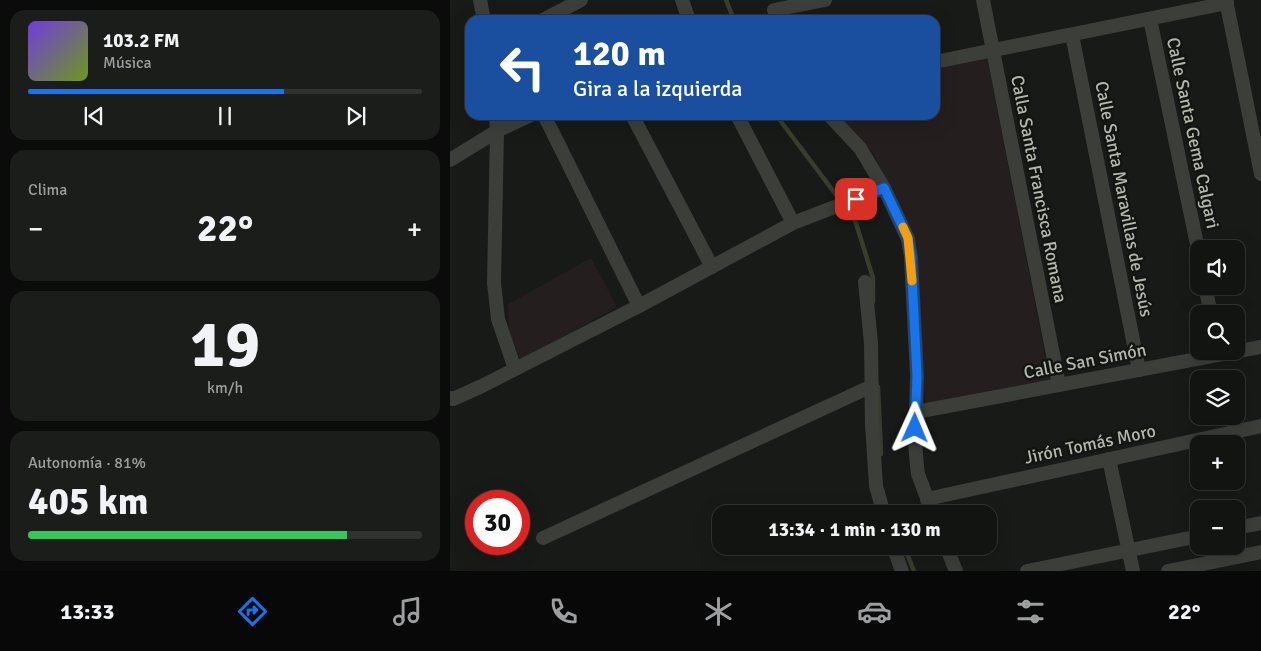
<!DOCTYPE html>
<html lang="es">
<head>
<meta charset="utf-8">
<style>
	:root { --surface:#121412; --page:#1b1d1b; --text:#f1f3f6; --muted:#9c9e9f; --line:#313332; --accent:#1a73e8 }
	body { margin:0; font-family:Signika,sans-serif; background:var(--page); color:var(--text); height:100vh; display:flex; flex-direction:column; font-size:19px; white-space:nowrap }
	* { box-sizing:border-box; margin:0 }
	p { font-size:16px; color:var(--muted) }
	.icon { flex:none; width:28px; height:28px; fill:none; stroke:currentColor; stroke-width:2; stroke-linecap:round; stroke-linejoin:round }
	.map { position:relative; flex:1; overflow:hidden }
	.details { display:flex; flex-direction:column; gap:10px; padding:10px; background:#0a0b0a; width:450px }
	.details>* { flex:none }
	.banner { position:absolute; left:15px; top:15px; width:475px; height:105px; border-radius:15px; box-shadow:0 5px 20px #0002,0 0 0 1px var(--line); background:#1a4fa0; color:#fff; overflow:hidden }
	.controls { position:absolute; left:740px; top:240px; display:grid; gap:10px }
	.controls a { display:grid; place-items:center; width:55px; height:55px; border-radius:10px; background:var(--surface); box-shadow:0 5px 20px #0002,0 0 0 1px var(--line); font-size:25px }
	.speed { position:absolute; left:15px; top:490px; display:flex; gap:10px; font-size:25px; font-weight:700; text-align:center }
	.speed>* { display:grid; place-content:center; width:65px; height:65px; border-radius:50%; background:var(--surface); box-shadow:0 5px 20px #0002,0 0 0 1px var(--line); line-height:1 }
	.speed .limit { border:8px solid #d22; background:#fff; color:#111 }
	.pin { position:absolute; display:grid; place-items:center; width:42px; height:42px; color:#fff; margin:-21px; border-radius:10px; box-shadow:0 2px 8px #0006 }
	.me { position:absolute; width:55px; margin:-28px; rotate:1deg; stroke-linejoin:round; filter:drop-shadow(0 0 4px #0008) }
	.turn { display:flex; align-items:center; gap:18px; height:105px; padding:0 25px; font-size:22px }
	.turn .icon { width:65px; height:65px; stroke-width:2.5 }
	.turn b { display:block; font-size:35px; line-height:42px }
	.big { font-size:38px; font-weight:800; line-height:1.1 }
	.details .widget { flex:1; display:flex; flex-direction:column; justify-content:center; gap:8px; min-width:0; padding:0 18px; border-radius:15px; background:var(--page) }
	.details .dial { align-items:center; gap:0 }
	.dial b { font-size:65px; line-height:1 }
	.song { display:flex; align-items:center; gap:15px }
	.cover { width:60px; height:60px; border-radius:8px; background:linear-gradient(135deg,hsl(260 70% 55%),hsl(80 70% 35%)) }
	.played { height:5px; border-radius:2px; background:linear-gradient(90deg,var(--accent) 65%,var(--line) 65%) }
	.keys { display:flex; justify-content:space-around; direction:ltr }
	.heat { display:flex; justify-content:space-between; align-items:center; font-size:28px; direction:ltr }
	.charge { height:8px; border-radius:4px; background:linear-gradient(90deg,#34c759 81%,var(--line) 0) }
	.trip { position:absolute; left:262px; top:505px; width:285px; height:50px; border-radius:15px; background:var(--surface); box-shadow:0 5px 20px #0002,0 0 0 1px var(--line); font-weight:800; line-height:50px; text-align:center }
	.tab-bar { display:flex; height:80px; justify-content:space-around; align-items:center; background:#070807; color:var(--muted) }
	.tab-bar .icon { width:35px; height:35px }
	.tab-bar .active { color:var(--accent) }
	.tab-bar b { font-size:22px; color:var(--text) }
	main { display:flex; flex:1; min-height:0 }
	.map>svg:first-child { display:block }
</style>
</head>
<body>
<main>
<section class="details">
<div class="widget">
<div class="song"><i class="cover"></i><div><b>103.2 FM</b><p>Música</p></div></div>
<div class="played"></div>
<div class="keys"><svg class="icon" aria-label="previous" viewBox="0 0 24 24"><path d="M18 5L8 12l10 7zM5 5v14"/></svg><svg class="icon" aria-label="pause" viewBox="0 0 24 24"><path d="M8 5v14M16 5v14"/></svg><svg class="icon" aria-label="next" viewBox="0 0 24 24"><path d="M6 5l10 7-10 7zM19 5v14"/></svg></div>
</div>
<div class="widget"><p>Clima</p>
<div class="heat"><a>−</a><b class="big">22°</b><a>+</a></div>
</div>
<div class="widget dial"><b>19</b><p>km/h</p></div>
<div class="widget"><p>Autonomía · 81%</p><b class="big">405 km</b><div class="charge"></div></div>
</section>
<div class="map">
<svg width="811" height="571" viewBox="0 0 811 571">
	<rect width="100%" height="100%" fill="#181a18"/>
	<g fill="#241e1e">
		<path d="M 537,57 L 600,380 L 475,405 L 467,246 L 423,153 L 388,115 L 485,115 L 485,68 Z"/>
		<path d="M 141,258 L 167,307 L 71,360 L 59,332 L 58,304 Z"/>
	</g>
	<g fill="none" stroke-linecap="round" stroke-linejoin="round">
		<g stroke="#393d2e" stroke-width="4.5">
			<path d="M 276,0 L 284,20"/>
			<path d="M 326,115 L 405,220 L 423,278 L 423,302"/>
			<path d="M 428,387 L 431,454"/>
			<path d="M 454,546 L 464,571"/>
		</g>
		<g stroke="#3b3e39" stroke-width="14">
			<path d="M 30,0 L 34,20"/>
			<path d="M 232,0 L 239,20"/>
			<path d="M 533,0 L 609,385"/>
			<path d="M 776,0 L 811,174"/>
			<path d="M 324,10 L 375,0"/>
			<path d="M 700,19 L 749,254"/>
			<path d="M 93,20 L 131,0"/>
			<path d="M 622,35 L 689,370"/>
			<path d="M 485,62 L 777,3"/>
			<path d="M 46,115 L 47,131 L 44,283 L 48,319 L 65,369"/>
			<path d="M 94,115 L 189,306"/>
			<path d="M 182,115 L 262,267"/>
			<path d="M 287,115 L 343,223"/>
			<path d="M 379,115 L 410,148 L 434,188 L 458,239 L 461,257 L 467,376 L 465,443 L 467,466 L 468,474 L 483,514"/>
			<path d="M 0,160 L 47,131 L 81,115"/>
			<path d="M 415,282 L 421,343 L 422,424 L 426,486 L 434,514"/>
			<path d="M 755,286 L 761,314"/>
			<path d="M 0,398 L 3,399 L 32,386 L 189,306 L 343,223 L 434,188"/>
			<path d="M 466,412 L 811,347"/>
			<path d="M 659,459 L 683,571"/>
			<path d="M 477,499 L 811,426"/>
			<path d="M 786,528 L 811,523"/>
			<path d="M 93,538 L 422,386"/>
			<path d="M 443,546 L 452,571"/>
			<path d="M 496,546 L 506,571"/>
			<path d="M 577,571 L 749,536"/>
			<path d="M 718,571 L 811,552"/>
		</g>
	</g>
	<g fill="none" stroke-linecap="round" stroke-linejoin="round">
		<g stroke="#114b97" stroke-width="12">
			<path id="route" d="M 406,199 L 434,188 L 458,238 L 461,257 L 467,376 L 465,428"/>
		</g>
		<use href="#route" stroke="#1a73e8" stroke-width="9"/>
		<path stroke="#f59e0b" stroke-width="9" d="M 453,227 L 458,238 L 462,281"/>
	</g>
	<g text-anchor="middle" dominant-baseline="central" stroke-width="5" stroke-linejoin="round" paint-order="stroke">
		<g font-size="18" fill="#b1b8ab" stroke="#131513">
			<text transform="translate(743 133) rotate(78)">Calle Santa Gema Calgari</text>
			<text transform="translate(589 189) rotate(79)">Calla Santa Francisca Romana</text>
			<text transform="translate(674 199) rotate(79)">Calle Santa Maravillas de Jesús</text>
			<text transform="translate(635 361) rotate(-11)">Calle San Simón</text>
			<text transform="translate(640 444) rotate(-12)">Jirón Tomás Moro</text>
		</g>
	</g>
</svg>
<div class="controls">
<a><svg class="icon" aria-label="sound" viewBox="0 0 24 24"><path d="M4 9h4l5-4v14l-5-4H4zM17 9q2 3 0 6"/></svg></a>
<a><svg class="icon" aria-label="search" viewBox="0 0 24 24"><circle cx="10" cy="10" r="6"/><path d="M15 15l6 6"/></svg></a>
<a><svg class="icon" aria-label="layers" viewBox="0 0 24 24"><path d="M12 4l9 5-9 5-9-5zM3 14l9 5 9-5"/></svg></a>
<a>+</a>
<a>−</a>
</div>
<div class="speed"><div class="limit">30</div></div>
<div class="pin" style="left:406px;top:199px;background:#d93025"><svg class="icon" aria-label="arrive" viewBox="0 0 24 24"><path d="M6 21V4h12l-3 4 3 4H6"/></svg></div>
<svg class="me" style="left:465px;top:428px" viewBox="-20 -20 40 40"><path d="M0-17L14 15 0 8-14 15z" fill="#1a73e8" stroke="#fff" stroke-width="4"/></svg>
<div class="trip">13:34 · 1 min · 130 m</div>
<div class="banner">
<div class="turn"><svg class="icon" aria-label="left" viewBox="0 0 24 24"><path d="M17 20v-9H6M10 6l-5 5 5 5"/></svg><div><b>120 m</b>Gira a la izquierda</div></div>
</div>
</div>
</main>
<nav class="tab-bar">
<b>13:33</b>
<svg class="icon active" aria-label="directions" viewBox="0 0 24 24"><path d="M12 3l9 9-9 9-9-9zM9 14v-3h6M13 9l2 2-2 2"/></svg>
<svg class="icon" aria-label="music" viewBox="0 0 24 24"><path d="M9 18V5l10-2v13"/><circle cx="6" cy="18" r="3"/><circle cx="16" cy="16" r="3"/></svg>
<svg class="icon" aria-label="phone" viewBox="0 0 24 24"><path d="M5 4h4l2 5-3 2q2 4 5 5l2-3 5 2v4C11 20 4 13 5 4z"/></svg>
<svg class="icon" aria-label="climate" viewBox="0 0 24 24"><path d="M12 3v18M4 7l16 10M4 17L20 7"/></svg>
<svg class="icon" aria-label="car" viewBox="0 0 24 24"><path d="M5 17H2v-5l4-1 3-4h7l3 4 3 1v5h-3M9 17h6M6 11h13"/><circle cx="7" cy="17" r="2"/><circle cx="17" cy="17" r="2"/></svg>
<svg class="icon" aria-label="filters" viewBox="0 0 24 24"><path d="M4 7h16M4 17h16"/><circle cx="9" cy="7" r="2"/><circle cx="15" cy="17" r="2"/></svg>
<b>22°</b>
</nav>
</body>
</html>
